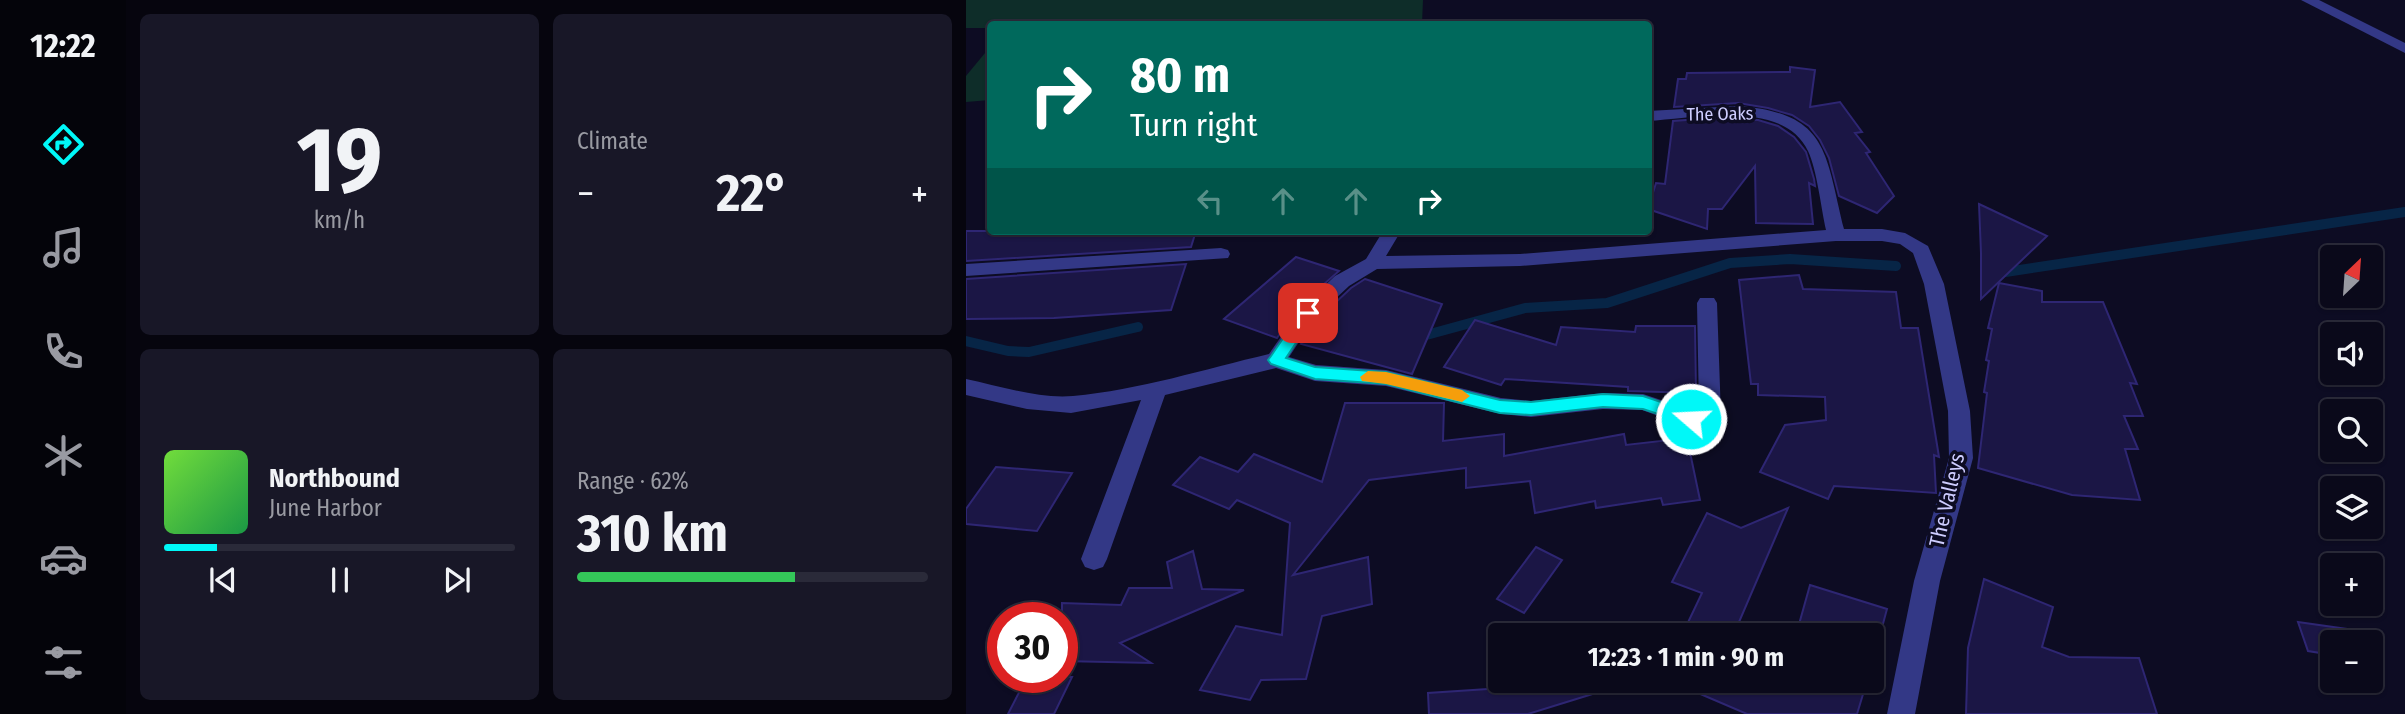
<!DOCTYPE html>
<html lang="en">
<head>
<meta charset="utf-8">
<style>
	:root { --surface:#0a091a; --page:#181727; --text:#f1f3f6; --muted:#999aa2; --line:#2a2a39; --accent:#00f8f8 }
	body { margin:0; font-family:"Fira Sans Condensed",sans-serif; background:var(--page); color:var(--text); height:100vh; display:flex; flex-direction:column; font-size:26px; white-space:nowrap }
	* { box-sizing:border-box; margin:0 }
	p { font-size:23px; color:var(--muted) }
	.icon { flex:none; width:38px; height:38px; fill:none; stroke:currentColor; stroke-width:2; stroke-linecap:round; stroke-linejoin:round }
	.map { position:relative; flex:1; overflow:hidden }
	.details { display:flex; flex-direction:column; gap:14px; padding:14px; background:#06050e; width:840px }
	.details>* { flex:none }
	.banner { position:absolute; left:21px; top:21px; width:665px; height:214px; border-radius:7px; box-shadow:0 2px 5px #0004,0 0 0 2px var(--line); background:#00695c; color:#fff; overflow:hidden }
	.needle { width:46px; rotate:25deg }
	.controls { position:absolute; left:1354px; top:245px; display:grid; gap:14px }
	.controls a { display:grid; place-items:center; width:63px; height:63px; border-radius:7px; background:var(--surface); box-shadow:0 2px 5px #0004,0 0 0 2px var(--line); font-size:35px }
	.speed { position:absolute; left:21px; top:602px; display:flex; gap:14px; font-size:35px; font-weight:700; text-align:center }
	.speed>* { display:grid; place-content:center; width:91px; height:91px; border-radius:50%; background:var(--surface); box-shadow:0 2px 5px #0004,0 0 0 2px var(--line); line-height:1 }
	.speed .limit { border:10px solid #d22; background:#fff; color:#111 }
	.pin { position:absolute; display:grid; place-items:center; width:60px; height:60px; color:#fff; margin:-30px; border-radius:14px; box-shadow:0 4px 10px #0006 }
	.me { position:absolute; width:77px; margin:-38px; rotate:289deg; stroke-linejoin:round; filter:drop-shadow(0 0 5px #0008) }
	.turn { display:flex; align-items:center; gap:24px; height:147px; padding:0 28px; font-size:32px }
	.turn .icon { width:91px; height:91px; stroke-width:2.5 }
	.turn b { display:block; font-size:49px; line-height:60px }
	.lanes { display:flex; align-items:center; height:66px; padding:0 28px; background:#0003; justify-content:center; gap:35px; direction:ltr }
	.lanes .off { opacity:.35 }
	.big { font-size:52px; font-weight:700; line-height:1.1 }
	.details .tile { flex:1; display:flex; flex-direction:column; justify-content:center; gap:10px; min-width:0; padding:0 24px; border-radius:10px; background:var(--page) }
	.details .dial { align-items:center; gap:0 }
	.dial b { font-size:91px; line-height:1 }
	.song { display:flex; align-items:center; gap:21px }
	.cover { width:84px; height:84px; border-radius:10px; background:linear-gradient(135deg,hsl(100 70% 55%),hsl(140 70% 35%)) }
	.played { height:7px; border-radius:4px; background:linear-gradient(90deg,var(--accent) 15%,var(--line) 15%) }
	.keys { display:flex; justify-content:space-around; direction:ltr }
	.heat { display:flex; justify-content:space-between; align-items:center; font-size:38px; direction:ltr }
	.charge { height:10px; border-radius:5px; background:linear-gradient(90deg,#34c759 62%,var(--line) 0) }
	.details .tiles { flex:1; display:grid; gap:14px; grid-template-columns:repeat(2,1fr) }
	.trip { position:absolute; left:522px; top:623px; width:396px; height:70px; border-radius:7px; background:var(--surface); box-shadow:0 2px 5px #0004,0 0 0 2px var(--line); font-weight:700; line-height:70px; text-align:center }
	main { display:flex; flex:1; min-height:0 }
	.tabs { display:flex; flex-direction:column; width:126px; justify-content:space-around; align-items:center; background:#04040a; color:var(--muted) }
	.tabs .icon { width:49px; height:49px }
	.tabs .active { color:var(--accent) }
	.tabs b { font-size:32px; color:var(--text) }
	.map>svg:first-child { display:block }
</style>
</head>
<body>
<main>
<nav class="tabs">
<b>12:22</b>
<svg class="icon active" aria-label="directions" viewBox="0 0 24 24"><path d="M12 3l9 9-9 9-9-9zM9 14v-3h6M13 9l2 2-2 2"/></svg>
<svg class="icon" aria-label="music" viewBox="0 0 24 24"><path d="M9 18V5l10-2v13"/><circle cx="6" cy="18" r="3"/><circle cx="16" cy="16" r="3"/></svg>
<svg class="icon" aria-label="phone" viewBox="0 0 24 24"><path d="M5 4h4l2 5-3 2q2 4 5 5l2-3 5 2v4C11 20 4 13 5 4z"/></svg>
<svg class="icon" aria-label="climate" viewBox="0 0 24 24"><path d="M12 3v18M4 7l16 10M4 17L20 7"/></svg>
<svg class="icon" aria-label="car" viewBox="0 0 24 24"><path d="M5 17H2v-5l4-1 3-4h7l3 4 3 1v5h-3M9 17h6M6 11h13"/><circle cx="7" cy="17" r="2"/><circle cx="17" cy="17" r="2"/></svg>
<svg class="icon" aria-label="filters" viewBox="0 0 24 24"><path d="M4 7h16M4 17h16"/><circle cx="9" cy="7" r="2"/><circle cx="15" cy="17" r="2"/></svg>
</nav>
<section class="details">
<div class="tiles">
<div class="tile dial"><b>19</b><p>km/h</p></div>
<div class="tile"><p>Climate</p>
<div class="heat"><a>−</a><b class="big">22°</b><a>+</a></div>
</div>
<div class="tile">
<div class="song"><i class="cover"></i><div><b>Northbound</b><p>June Harbor</p></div></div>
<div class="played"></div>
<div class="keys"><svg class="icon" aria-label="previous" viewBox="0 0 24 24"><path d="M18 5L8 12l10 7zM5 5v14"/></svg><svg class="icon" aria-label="pause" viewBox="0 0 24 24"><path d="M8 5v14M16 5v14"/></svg><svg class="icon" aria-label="next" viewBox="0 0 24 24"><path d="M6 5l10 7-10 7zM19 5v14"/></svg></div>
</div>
<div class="tile"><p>Range · 62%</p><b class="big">310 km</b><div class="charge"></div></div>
</div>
</section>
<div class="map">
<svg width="1439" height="714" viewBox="0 0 1439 714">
	<rect width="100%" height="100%" fill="#0d0c23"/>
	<g fill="#0e2d29">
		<path d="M 0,0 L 457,0 L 456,24 L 24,24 L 24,28 L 0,28 Z"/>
		<path d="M 24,47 L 24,100 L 0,102 L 0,76 Z"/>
	</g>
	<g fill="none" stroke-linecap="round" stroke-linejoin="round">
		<g stroke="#072546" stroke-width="10">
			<path d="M 1033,273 L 1439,212"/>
			<path d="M 453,337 L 559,308 L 641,303 L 764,263 L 824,259 L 930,266"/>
			<path d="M 0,341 L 42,351 L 63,352 L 172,327"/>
		</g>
	</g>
	<g fill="#1b1645" stroke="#2e2673" stroke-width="2">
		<path d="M 824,67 L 849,70 L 844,107 L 874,102 L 896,132 L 889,133 L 904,152 L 900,153 L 928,196 L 911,213 L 873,196 L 863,158 L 854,140 L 843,126 L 826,115 L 802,108 L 772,103 L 708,107 L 712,79 L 720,79 L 721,73 L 824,72 Z"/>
		<path d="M 747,118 L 792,120 L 812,126 L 828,137 L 840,152 L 848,179 L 849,186 L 843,183 L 847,224 L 790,223 L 789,166 L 756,209 L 742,209 L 741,229 L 682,209 L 690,183 L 699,184 L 707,121 Z"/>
		<path d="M 1013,204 L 1081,236 L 1015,299 L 1015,253 Z"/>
		<path d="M 0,231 L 230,231 L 225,247 L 0,261 Z"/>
		<path d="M 330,257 L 373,271 L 333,306 L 311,338 L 258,319 Z"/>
		<path d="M 220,264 L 205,310 L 88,318 L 0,319 L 0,279 Z"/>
		<path d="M 833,275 L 837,289 L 930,292 L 935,328 L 952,328 L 973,457 L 968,455 L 970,493 L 868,486 L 862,499 L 794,472 L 819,425 L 860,420 L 859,397 L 792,395 L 792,384 L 785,384 L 773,280 Z"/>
		<path d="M 399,279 L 476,304 L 446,374 L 335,344 L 351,320 L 385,288 Z"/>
		<path d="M 1033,283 L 1076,291 L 1076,302 L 1137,302 L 1171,384 L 1164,383 L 1177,416 L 1158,416 L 1172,449 L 1159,449 L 1174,500 L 1106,495 L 1012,468 L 1021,393 L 1018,392 L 1023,361 L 1020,360 L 1026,329 L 1022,328 Z"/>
		<path d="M 509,320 L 590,345 L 595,327 L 669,332 L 670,326 L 729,326 L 730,393 L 662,391 L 662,387 L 539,379 L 535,385 L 478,367 Z"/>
		<path d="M 379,403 L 478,403 L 477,441 L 538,434 L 538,456 L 658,434 L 660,445 L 721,438 L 734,500 L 697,505 L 695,498 L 630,508 L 629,501 L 569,513 L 564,481 L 500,488 L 500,468 L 403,480 L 327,575 L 402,557 L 406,604 L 356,616 L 340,679 L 295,680 L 284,700 L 234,690 L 270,626 L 316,635 L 324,523 L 271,500 L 263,509 L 207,485 L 234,457 L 272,472 L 288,454 L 356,482 Z"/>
		<path d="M 30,467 L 106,473 L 71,531 L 0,524 L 0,509 Z"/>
		<path d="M 822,508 L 770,629 L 785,635 L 716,635 L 736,593 L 706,582 L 741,513 L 775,528 Z"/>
		<path d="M 570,547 L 596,560 L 558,613 L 531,599 Z"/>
		<path d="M 227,551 L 236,589 L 278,590 L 154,643 L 185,663 L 96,661 L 96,603 L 155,605 L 163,588 L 206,588 L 201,562 Z"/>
		<path d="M 1018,579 L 1087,607 L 1076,647 L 1103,657 L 1173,658 L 1191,714 L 1000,714 L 1002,648 Z"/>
		<path d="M 844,585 L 921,609 L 905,668 L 905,635 L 830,635 Z"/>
		<path d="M 1332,622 L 1402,632 L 1413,661 L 1405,660 L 1405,642 L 1367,642 L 1367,655 L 1342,651 Z"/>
		<path d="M 61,677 L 106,677 L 88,714 L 42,714 Z"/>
		<path d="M 704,681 L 901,681 L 891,714 L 781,714 Z"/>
		<path d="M 631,682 L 633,692 L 562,714 L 463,714 L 462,693 Z"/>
	</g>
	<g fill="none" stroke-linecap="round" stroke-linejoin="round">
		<g fill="#333886" fill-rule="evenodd">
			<path d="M 1335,0 L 1353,0 L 1439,43 L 1439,53 Z"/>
			<path d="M 772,106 C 863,113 859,153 878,229 L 916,229 L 939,233 L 962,246 L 978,284 L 1004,411 L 1007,458 L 974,581 L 949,714 L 921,714 L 948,581 L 983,458 L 982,411 L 958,284 L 947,253 L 934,244 L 916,241 L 870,241 L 554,266 L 411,269 L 383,286 L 349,318 L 323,357 L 350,365 L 420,370 L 535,398 L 565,401 L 637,393 L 677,394 L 725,410 L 733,409 L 731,303 L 734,298 L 748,298 L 751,303 L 755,416 L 752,422 L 725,428 L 676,410 L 637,409 L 565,417 L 535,414 L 420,386 L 349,381 L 310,368 L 199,395 L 141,559 L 137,567 L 128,570 L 119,567 L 115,559 L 175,400 L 105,413 L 61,409 L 0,395 L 0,379 C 34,386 72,399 107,396 C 173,390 239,369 303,354 L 335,308 L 369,276 L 400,259 L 417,231 L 435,231 L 420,256 L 554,254 L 860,230 C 855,208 851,170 842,151 C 818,99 728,118 682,121 L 682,111 Z"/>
			<path d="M 255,248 L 262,250 L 264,254 L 262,258 L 0,276 L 0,264 Z"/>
		</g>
	</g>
	<path fill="#00f8f8" stroke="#00a1a1" stroke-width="2" d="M 342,307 L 350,313 L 320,358 L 349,367 L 420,372 L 534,400 L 565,402 L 637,394 L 677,396 L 731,414 L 733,419 L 731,423 L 725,425 L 677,409 L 637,407 L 565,415 L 534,413 L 420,384 L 349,379 L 305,364 L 302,360 L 305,356 L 337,309 Z"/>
	<path fill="#f59e0b" d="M 402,371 L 420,372 L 496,390 L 504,396 L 496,402 L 420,384 L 396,381 L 394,377 Z"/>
	<g text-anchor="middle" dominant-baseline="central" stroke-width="7" stroke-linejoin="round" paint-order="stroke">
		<g font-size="18" fill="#cecdff" stroke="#0d0c23">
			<text transform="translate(754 114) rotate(-1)">The Oaks</text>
		</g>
		<g font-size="21" fill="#cecdff" stroke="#0d0c23">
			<text transform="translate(981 500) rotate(-77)">The Valleys</text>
		</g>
	</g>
</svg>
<div class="controls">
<a><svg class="needle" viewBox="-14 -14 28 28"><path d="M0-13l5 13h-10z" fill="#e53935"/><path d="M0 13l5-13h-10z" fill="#999aa2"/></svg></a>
<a><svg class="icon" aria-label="sound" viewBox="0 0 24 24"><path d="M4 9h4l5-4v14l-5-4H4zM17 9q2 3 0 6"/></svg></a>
<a><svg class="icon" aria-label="search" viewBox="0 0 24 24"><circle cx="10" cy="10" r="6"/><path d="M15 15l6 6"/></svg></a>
<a><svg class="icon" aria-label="layers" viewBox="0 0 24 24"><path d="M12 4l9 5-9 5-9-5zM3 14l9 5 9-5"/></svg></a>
<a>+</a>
<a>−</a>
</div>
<div class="speed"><div class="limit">30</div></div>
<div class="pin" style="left:342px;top:313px;background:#d93025"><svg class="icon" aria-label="arrive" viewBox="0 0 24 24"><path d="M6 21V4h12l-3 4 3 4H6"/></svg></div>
<svg class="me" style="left:725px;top:419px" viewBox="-20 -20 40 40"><circle r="17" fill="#00f8f8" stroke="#fff" stroke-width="3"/><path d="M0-11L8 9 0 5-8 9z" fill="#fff"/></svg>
<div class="trip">12:23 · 1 min · 90 m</div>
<div class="banner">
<div class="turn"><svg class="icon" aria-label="right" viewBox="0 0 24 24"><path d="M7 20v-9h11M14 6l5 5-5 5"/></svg><div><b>80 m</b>Turn right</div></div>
<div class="lanes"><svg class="icon off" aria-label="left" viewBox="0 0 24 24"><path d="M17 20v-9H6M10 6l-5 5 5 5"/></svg><svg class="icon off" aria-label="ahead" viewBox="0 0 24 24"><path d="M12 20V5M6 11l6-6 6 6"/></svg><svg class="icon off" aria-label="ahead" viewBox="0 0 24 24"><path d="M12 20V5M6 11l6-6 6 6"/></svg><svg class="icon" aria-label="right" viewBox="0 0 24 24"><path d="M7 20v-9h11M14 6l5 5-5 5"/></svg></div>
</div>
</div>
</main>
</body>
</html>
